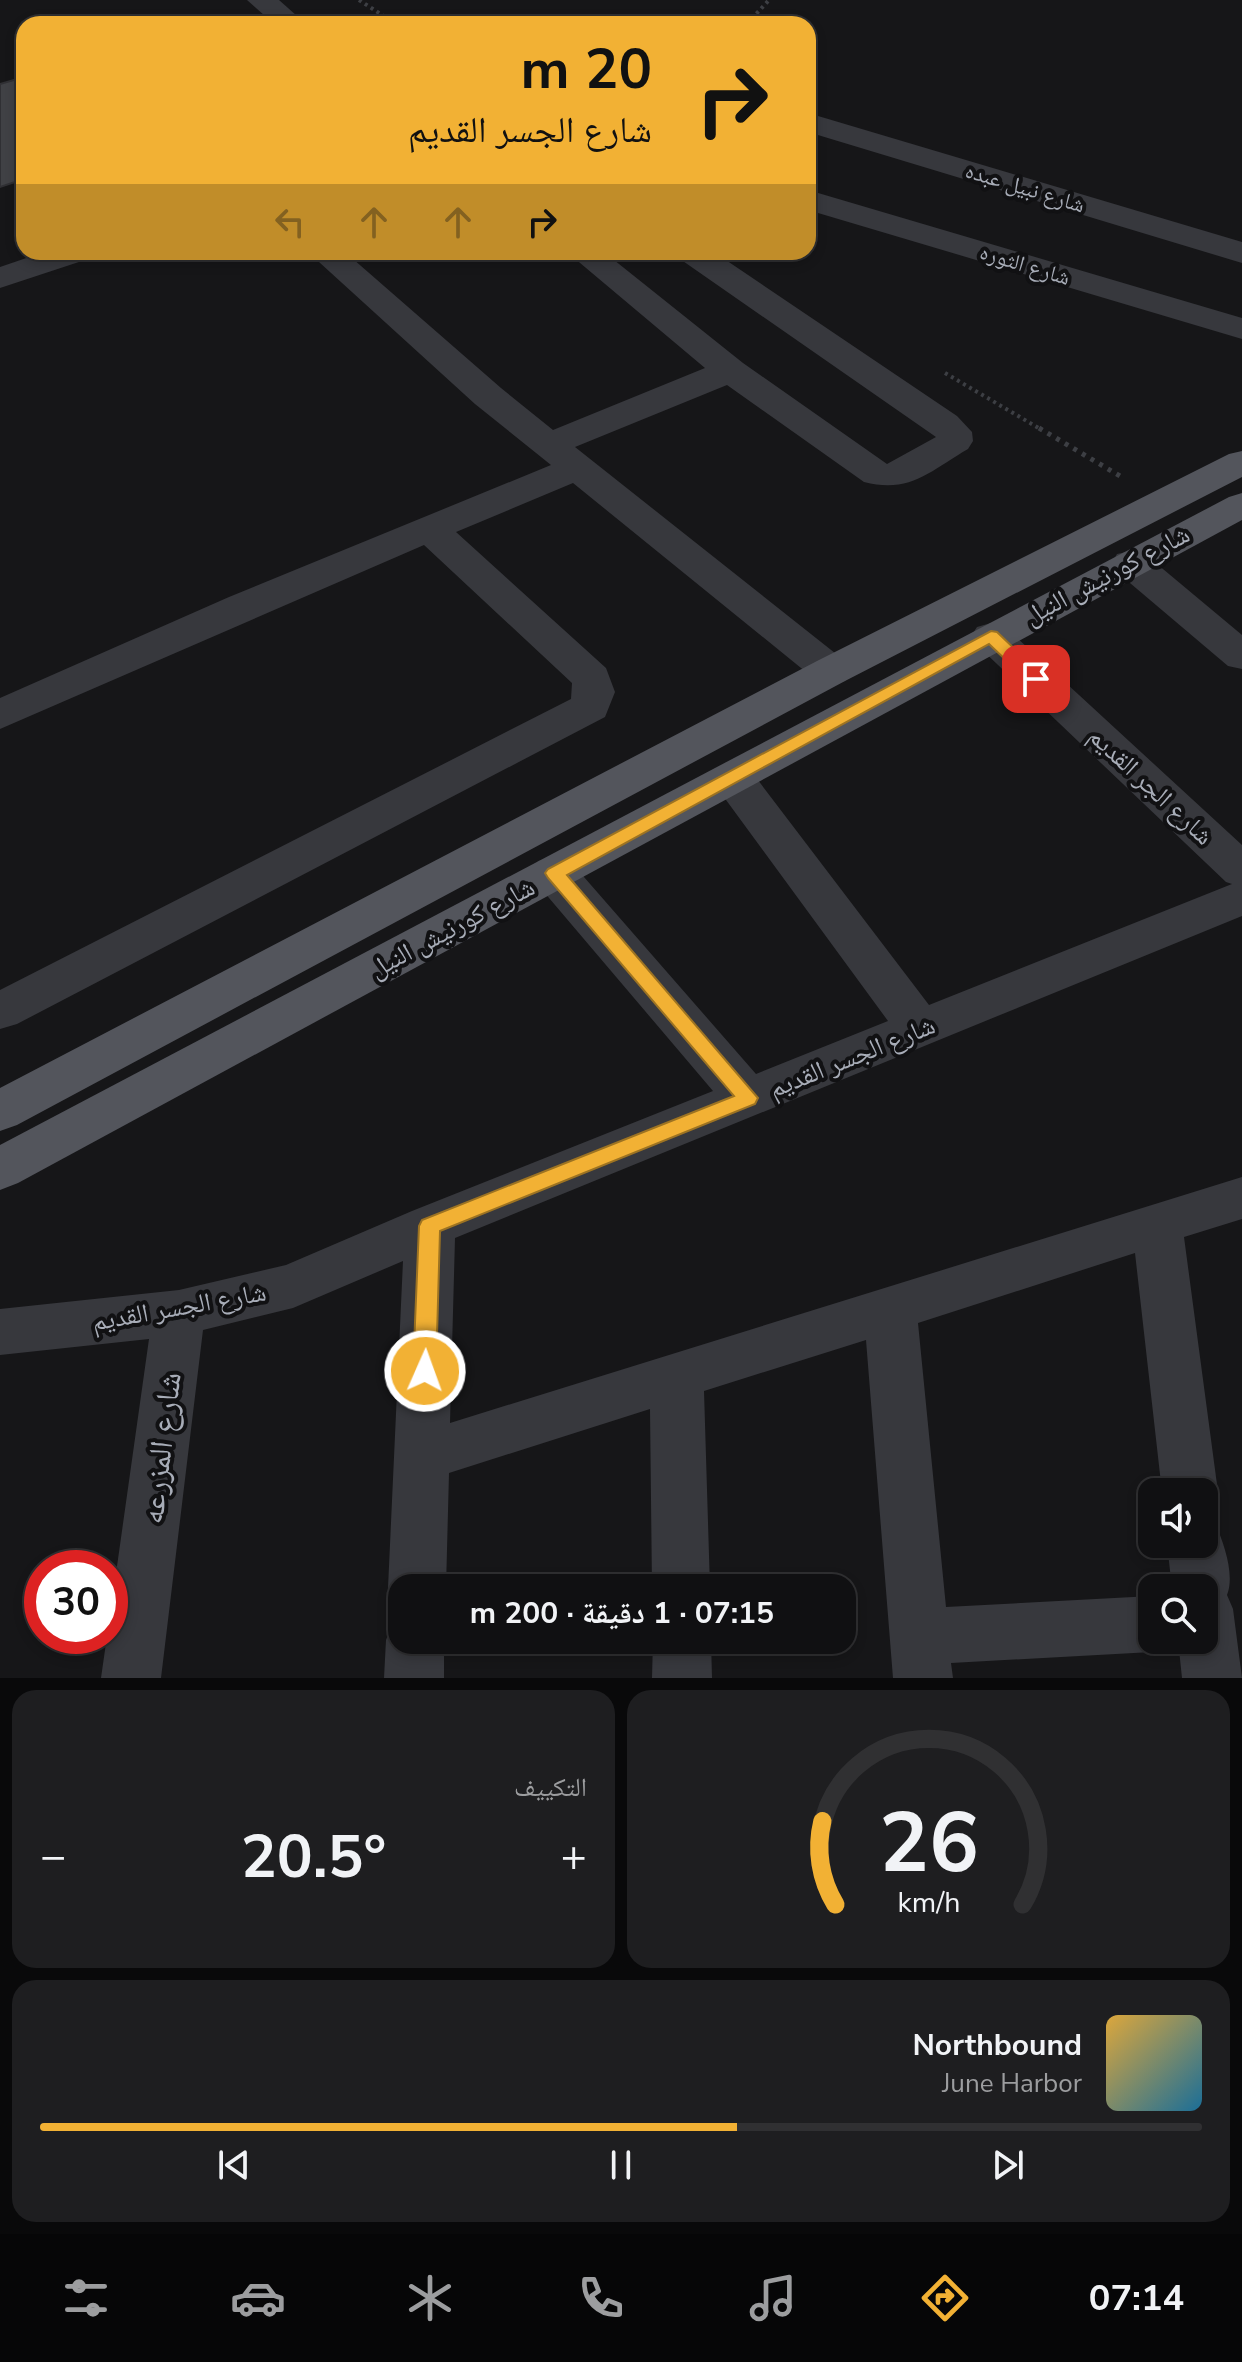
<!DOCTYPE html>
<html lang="ar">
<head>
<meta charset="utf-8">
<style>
	:root { --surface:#101012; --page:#1e1e20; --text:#f1f3f6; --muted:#9c9d9f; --line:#303032; --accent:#f2b134 }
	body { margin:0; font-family:"Nunito Sans","Noto Naskh Arabic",sans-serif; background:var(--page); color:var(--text); direction:rtl; height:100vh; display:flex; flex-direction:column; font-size:30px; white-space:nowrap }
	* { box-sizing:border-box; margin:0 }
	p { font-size:26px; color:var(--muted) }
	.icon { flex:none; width:44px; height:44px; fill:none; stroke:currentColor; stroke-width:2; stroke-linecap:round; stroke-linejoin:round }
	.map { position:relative; height:1678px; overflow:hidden; direction:ltr }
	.drawer { display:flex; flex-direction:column; gap:12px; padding:12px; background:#09090a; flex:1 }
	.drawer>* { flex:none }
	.top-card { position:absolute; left:16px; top:16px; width:800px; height:244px; border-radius:24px; box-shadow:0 4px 12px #0003,0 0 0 2px var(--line); direction:rtl; background:#f2b134; color:#111; overflow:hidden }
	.controls { position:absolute; left:1138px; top:1478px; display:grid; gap:16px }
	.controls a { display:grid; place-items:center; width:80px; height:80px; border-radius:16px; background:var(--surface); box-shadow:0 4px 12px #0003,0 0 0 2px var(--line); font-size:40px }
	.speed { position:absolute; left:24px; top:1550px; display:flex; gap:16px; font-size:40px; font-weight:700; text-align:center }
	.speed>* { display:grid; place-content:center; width:104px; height:104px; border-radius:50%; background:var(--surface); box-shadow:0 4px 12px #0003,0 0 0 2px var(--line); line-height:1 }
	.speed .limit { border:12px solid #d22; background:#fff; color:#111 }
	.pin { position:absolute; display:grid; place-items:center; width:68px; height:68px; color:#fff; margin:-34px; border-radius:16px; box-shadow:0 4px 12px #0006 }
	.me { position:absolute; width:88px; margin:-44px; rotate:2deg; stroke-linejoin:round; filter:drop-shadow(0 0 6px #0008) }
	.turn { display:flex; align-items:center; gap:28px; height:168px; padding:0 32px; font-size:36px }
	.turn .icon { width:104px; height:104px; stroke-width:2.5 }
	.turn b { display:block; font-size:56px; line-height:68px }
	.lanes { display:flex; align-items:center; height:76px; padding:0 32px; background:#0003; justify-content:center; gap:40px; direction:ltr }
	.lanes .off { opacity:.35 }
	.big { font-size:60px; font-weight:700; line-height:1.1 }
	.drawer .tile { flex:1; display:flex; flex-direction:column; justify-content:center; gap:12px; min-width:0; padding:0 28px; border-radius:24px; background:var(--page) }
	.drawer .dial { align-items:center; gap:0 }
	.dial svg { height:208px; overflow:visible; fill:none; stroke:var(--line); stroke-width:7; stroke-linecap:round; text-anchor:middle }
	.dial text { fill:var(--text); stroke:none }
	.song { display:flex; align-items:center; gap:24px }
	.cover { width:96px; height:96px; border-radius:12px; background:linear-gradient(135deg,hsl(40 70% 55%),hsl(200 70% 35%)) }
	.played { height:8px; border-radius:4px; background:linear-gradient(90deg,var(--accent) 60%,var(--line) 60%) }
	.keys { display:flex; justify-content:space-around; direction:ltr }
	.heat { display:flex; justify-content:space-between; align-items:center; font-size:44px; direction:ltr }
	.drawer .tiles { flex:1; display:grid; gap:12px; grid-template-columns:1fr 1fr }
	.tile:last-child { grid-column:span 2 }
	.trip { position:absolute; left:388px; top:1574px; width:468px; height:80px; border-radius:24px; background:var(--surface); box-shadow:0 4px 12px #0003,0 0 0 2px var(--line); font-weight:700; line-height:80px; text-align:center; direction:rtl }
	.menu { display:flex; height:128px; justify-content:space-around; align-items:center; background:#060607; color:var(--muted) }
	.menu .icon { width:56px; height:56px }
	.menu .active { color:var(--accent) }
	.menu b { font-size:36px; color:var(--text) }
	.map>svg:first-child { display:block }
</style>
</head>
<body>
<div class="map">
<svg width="1242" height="1678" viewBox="0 0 1242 1678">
	<rect width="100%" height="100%" fill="#161618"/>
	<path fill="#404145" stroke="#303034" stroke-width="2" d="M 24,77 L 24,179 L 0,187 L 0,84 Z"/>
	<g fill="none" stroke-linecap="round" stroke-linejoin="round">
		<g stroke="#3d3f44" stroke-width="4" stroke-dasharray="3 4" stroke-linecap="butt">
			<path d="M 359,0 L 396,24"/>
			<path d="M 747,24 L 769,0"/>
			<path d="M 945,373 L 1042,430"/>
		</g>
		<path stroke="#3d3f44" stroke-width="5" stroke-dasharray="4 6" stroke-linecap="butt" d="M 1039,428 L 1125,479"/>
		<g fill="#37383d" fill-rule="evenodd">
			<path d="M 247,0 L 279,0 L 306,24 L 274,24 Z"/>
			<path d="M 808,113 L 1242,242 L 1242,263 L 808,132 Z"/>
			<path d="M 808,190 L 1242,318 L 1242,339 L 808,210 Z"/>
			<path d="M 44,252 L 93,252 L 88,259 L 0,288 L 0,267 Z"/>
			<path d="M 308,252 L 345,252 L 501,388 L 553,430 L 705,368 L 567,252 L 604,252 L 743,363 L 887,464 L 936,437 L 680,259 L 675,252 L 714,252 L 957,416 L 972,432 L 973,441 L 968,449 C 930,471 910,494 864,482 L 727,385 L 575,447 L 845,661 L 851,671 L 845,681 L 831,685 L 817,681 L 573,483 L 456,532 L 606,668 L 615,692 L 605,717 L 17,1024 L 0,1029 L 0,990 L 571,699 L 572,683 L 424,545 L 0,729 L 0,698 L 229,597 L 551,465 L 475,404 Z"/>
			<path d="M 1131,551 L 1145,554 L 1242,635 L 1242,669 L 1228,666 L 1117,572 L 1112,563 L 1117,554 Z"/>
			<path d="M 991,623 L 1005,627 L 1242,845 L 1242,916 L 455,1238 L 450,1423 L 1242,1177 L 1242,1219 L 1184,1237 L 1218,1492 L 1210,1510 L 1204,1512 L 1204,1492 L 1162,1492 L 1135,1253 L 918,1323 L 946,1607 L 1152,1596 L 1152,1640 L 1174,1640 L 1173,1644 L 1152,1652 L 951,1663 L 953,1678 L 893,1678 L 866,1340 L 704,1391 L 710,1588 L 652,1588 L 650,1409 L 449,1473 L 446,1588 L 402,1588 L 402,1609 L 397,1607 L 388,1588 L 403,1261 L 293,1308 L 203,1330 L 161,1678 L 101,1678 L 107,1636 L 110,1636 L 110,1616 L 149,1339 L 0,1355 L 0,1309 L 179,1290 L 286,1265 L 412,1211 L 713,1091 L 538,885 L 532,873 L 538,861 L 554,857 L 570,861 L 756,1074 L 888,1021 L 718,789 L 712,778 L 718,767 L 733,763 L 748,767 L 929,1005 L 1232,884 L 1226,882 L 977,645 L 971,636 L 977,627 Z"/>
			<path d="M 1204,1521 L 1216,1525 C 1224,1544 1235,1575 1227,1595 L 1233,1609 L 1242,1678 L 1182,1678 L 1178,1640 L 1204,1640 L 1204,1588 L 1172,1588 L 1167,1544 L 1204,1544 Z"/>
			<path d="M 402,1617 L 402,1640 L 444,1640 L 444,1678 L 384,1678 L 386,1640 L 394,1620 Z"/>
			<path d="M 653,1640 L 711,1640 L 712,1678 L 652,1678 Z"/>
		</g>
		<g fill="#53555c" fill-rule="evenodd">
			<path d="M 1242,451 L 1242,477 L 845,681 L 17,1125 L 0,1131 L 0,1088 L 817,661 L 1229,454 Z"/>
			<path d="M 1242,493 L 1242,520 L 18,1183 L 0,1190 L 0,1145 L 1229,497 Z"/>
		</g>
	</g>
	<path fill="#f2b134" stroke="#9d7322" stroke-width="2" d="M 991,631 L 997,632 L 1042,675 L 1045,679 L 1042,683 L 1030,683 L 989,644 L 567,875 L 758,1098 L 755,1104 L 440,1231 L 436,1371 L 432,1378 L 425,1380 L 417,1378 L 413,1371 L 419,1226 L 422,1220 L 734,1096 L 548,878 L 545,873 L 548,869 Z"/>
	<g text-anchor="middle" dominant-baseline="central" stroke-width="8" stroke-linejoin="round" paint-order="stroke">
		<g font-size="22" fill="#a8adb8" stroke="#111113">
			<text transform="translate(1025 188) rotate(17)">شارع نبيل عبده</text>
			<text transform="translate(1025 265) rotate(17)">شارع الثوره</text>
		</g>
		<g font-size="26" fill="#a8adb8" stroke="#111113">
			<text transform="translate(1107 575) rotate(-28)">شارع كورنيش النيل</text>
			<text transform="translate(1151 786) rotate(43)">شارع الجر القديم</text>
			<text transform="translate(452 928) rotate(-28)">شارع كورنيش النيل</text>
			<text transform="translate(852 1057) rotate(-22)">شارع الجسر القديم</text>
			<text transform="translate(179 1307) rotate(-10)">شارع الجسر القديم</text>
		</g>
		<g font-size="32" fill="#a8adb8" stroke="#111113">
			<text transform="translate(161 1448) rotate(-83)">شارع المزرعه</text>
		</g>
	</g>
</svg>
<div class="controls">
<a><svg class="icon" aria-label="sound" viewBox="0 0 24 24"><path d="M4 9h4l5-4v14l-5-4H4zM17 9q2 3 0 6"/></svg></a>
<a><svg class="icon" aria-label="search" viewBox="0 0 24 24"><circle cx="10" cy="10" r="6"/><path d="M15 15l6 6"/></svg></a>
</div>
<div class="speed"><div class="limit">30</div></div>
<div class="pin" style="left:1036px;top:679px;background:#d93025"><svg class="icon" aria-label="arrive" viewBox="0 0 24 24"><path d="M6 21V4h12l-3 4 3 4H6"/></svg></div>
<svg class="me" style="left:425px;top:1371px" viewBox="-20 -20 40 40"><circle r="17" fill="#f2b134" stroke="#fff" stroke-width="3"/><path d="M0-11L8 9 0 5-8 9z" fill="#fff"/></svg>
<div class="trip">07:15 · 1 دقيقة · 200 m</div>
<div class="top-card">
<div class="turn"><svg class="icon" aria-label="right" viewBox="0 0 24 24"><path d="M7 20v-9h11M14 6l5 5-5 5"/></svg><div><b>20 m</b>شارع الجسر القديم</div></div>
<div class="lanes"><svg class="icon off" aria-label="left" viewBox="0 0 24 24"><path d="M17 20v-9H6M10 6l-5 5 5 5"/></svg><svg class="icon off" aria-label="ahead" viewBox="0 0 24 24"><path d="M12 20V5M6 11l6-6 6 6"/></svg><svg class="icon off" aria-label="ahead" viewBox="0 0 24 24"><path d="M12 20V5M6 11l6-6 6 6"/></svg><svg class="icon" aria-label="right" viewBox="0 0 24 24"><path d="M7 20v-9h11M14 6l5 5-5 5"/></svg></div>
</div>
</div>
<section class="drawer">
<div class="tiles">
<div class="tile dial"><svg viewBox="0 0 100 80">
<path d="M14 69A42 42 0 1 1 86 69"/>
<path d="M14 69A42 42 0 0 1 9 37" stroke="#f2b134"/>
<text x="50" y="56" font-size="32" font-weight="700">26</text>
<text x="50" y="72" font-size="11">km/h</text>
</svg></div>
<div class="tile"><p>التكييف</p>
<div class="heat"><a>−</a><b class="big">20.5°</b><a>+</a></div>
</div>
<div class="tile">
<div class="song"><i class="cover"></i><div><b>Northbound</b><p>June Harbor</p></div></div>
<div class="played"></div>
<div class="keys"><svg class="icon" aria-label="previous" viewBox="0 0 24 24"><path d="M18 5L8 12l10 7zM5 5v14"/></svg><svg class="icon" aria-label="pause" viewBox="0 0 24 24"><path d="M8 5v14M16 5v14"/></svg><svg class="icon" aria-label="next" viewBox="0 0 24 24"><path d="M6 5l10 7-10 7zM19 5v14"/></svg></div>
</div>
</div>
</section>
<nav class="menu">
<b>07:14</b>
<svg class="icon active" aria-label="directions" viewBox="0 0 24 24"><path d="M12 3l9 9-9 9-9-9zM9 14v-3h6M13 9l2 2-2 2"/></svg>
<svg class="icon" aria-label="music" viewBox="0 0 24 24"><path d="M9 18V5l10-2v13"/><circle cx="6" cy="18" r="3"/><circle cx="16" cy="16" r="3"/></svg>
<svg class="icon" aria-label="phone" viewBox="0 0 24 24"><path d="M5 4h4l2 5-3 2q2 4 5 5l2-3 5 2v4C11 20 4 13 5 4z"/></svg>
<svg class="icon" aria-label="climate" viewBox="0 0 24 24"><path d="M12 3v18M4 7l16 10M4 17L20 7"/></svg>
<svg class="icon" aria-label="car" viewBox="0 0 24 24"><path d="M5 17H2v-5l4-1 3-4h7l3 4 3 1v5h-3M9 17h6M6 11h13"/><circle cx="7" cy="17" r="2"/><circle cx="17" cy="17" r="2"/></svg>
<svg class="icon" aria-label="filters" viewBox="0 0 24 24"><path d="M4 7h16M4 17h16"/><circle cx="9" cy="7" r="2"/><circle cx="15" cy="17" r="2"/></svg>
</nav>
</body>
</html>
